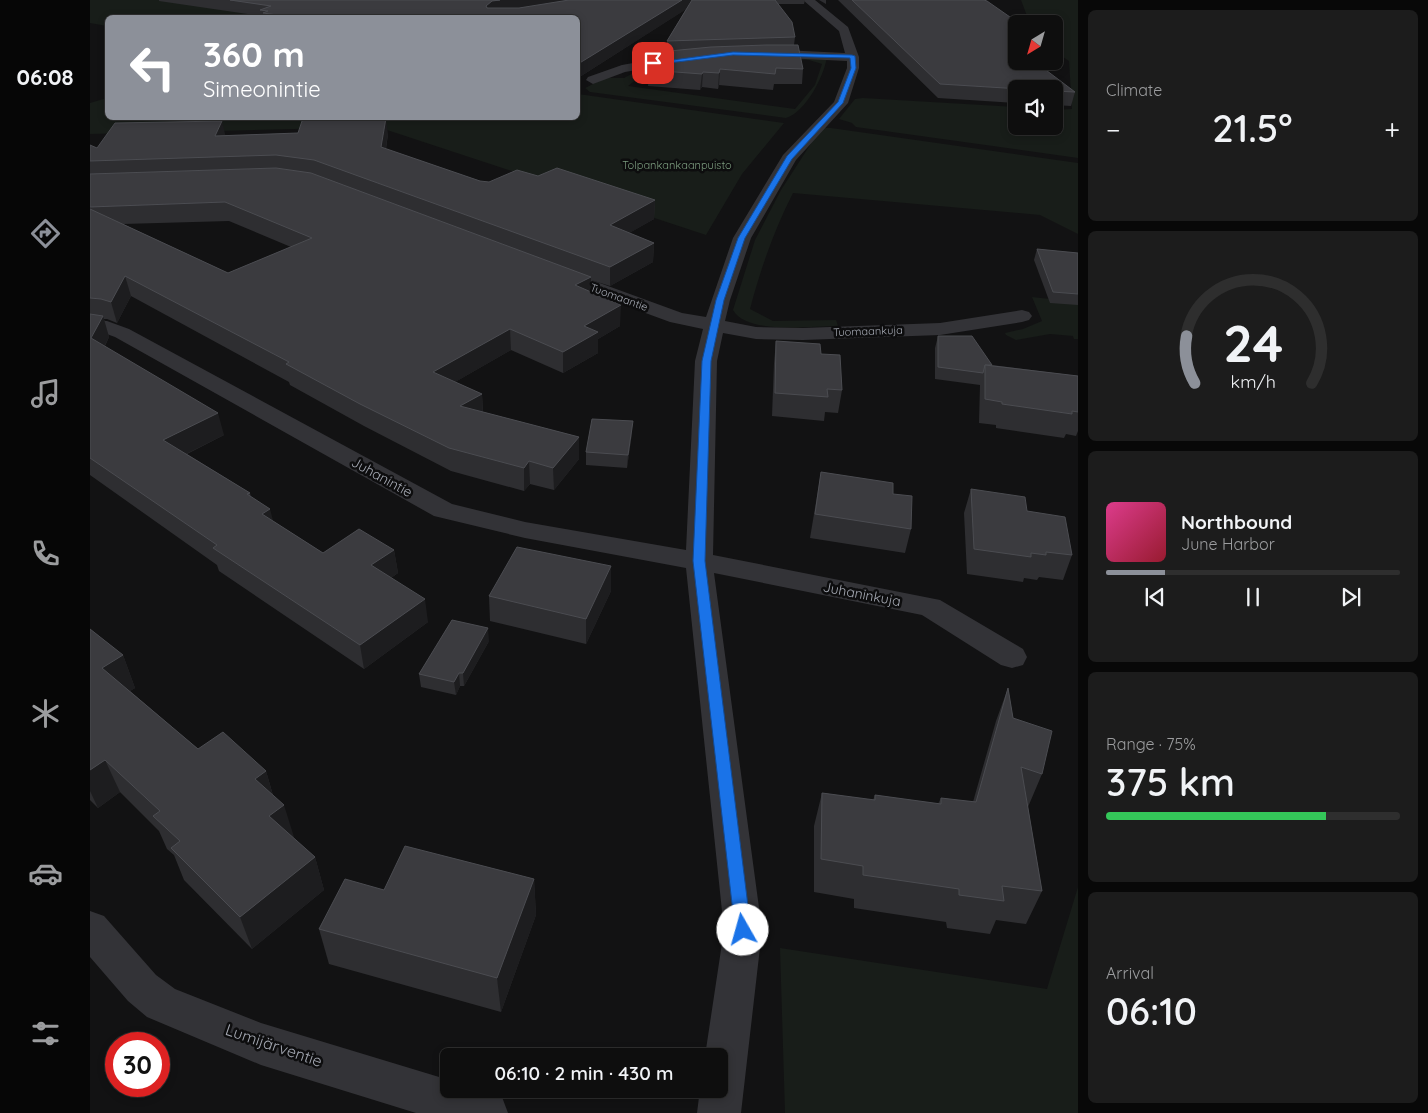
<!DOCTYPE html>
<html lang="en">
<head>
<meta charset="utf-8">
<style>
	:root { --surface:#0e0e0e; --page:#1c1c1c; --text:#f1f3f6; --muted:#9b9c9e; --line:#2e2e2e; --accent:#8c9099 }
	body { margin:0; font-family:Quicksand,sans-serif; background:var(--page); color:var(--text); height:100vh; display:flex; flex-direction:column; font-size:19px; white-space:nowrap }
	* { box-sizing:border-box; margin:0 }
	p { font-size:16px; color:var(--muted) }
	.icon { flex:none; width:28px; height:28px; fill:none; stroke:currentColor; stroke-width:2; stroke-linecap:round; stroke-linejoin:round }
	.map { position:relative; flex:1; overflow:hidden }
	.sheet { display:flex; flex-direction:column; gap:10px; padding:10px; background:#080808; width:350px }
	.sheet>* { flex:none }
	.guide { position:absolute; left:15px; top:15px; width:475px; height:105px; border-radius:8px; box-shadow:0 2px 8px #0003,0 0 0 1px var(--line); background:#8c9099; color:#fff; overflow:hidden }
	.needle { width:32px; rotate:217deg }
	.controls { position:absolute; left:918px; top:15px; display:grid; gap:10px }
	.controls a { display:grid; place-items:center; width:55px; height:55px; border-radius:8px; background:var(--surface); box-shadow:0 2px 8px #0003,0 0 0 1px var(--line); font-size:25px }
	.speed { position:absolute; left:15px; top:1032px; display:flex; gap:10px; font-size:25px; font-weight:700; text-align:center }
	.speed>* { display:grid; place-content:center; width:65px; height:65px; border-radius:50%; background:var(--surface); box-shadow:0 2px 8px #0003,0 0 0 1px var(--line); line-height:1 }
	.speed .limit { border:8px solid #d22; background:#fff; color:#111 }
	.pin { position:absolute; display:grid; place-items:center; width:42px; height:42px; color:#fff; margin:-21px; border-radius:10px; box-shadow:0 2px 8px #0006 }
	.me { position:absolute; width:55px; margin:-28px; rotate:353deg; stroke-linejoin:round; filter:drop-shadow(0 0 4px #0008) }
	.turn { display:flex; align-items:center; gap:18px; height:105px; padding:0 15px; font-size:22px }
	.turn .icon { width:65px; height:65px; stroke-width:2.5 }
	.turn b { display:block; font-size:35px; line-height:42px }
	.big { font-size:38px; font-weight:600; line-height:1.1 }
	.sheet .card { flex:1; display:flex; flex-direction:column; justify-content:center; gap:8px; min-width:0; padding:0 18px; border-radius:8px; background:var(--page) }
	.sheet .dial { align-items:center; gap:0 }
	.dial svg { height:130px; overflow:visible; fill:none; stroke:var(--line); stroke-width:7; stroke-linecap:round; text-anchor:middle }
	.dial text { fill:var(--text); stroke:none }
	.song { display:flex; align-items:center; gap:15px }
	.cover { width:60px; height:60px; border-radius:8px; background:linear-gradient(135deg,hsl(330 70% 55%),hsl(350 70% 35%)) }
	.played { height:5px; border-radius:2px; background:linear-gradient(90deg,var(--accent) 20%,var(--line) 20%) }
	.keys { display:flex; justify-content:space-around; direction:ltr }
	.heat { display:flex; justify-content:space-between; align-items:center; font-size:28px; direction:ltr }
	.charge { height:8px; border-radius:4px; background:linear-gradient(90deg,#34c759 75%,var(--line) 0) }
	.trip { position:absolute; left:350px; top:1048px; width:288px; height:50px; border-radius:8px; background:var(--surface); box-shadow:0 2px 8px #0003,0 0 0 1px var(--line); font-weight:600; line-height:50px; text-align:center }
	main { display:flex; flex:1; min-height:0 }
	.dock { display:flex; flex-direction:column; width:90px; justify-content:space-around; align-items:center; background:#060606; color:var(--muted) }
	.dock .icon { width:35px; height:35px }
	.dock .selected { color:var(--accent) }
	.dock b { font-size:22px; color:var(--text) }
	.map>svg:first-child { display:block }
</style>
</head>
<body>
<main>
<nav class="dock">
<b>06:08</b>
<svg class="icon selected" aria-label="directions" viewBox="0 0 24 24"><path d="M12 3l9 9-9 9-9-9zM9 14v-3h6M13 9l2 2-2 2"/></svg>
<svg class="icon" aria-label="music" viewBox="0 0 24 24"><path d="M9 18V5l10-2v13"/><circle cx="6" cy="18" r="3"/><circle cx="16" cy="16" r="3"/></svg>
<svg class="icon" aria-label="phone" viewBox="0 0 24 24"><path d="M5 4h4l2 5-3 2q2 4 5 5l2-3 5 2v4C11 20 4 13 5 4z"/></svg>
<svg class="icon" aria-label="climate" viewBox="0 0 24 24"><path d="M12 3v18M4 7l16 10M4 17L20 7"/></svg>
<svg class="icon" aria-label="car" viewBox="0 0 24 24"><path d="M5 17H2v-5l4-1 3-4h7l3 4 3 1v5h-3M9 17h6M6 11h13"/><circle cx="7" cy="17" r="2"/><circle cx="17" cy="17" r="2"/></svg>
<svg class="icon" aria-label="filters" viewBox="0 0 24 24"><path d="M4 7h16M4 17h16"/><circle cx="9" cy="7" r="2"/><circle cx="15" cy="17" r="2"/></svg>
</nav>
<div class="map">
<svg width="988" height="1113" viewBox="0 0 988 1113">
	<rect width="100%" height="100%" fill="#121213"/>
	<g fill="#181d19">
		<path d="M 0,0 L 81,0 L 169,9 L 153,15 L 157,17 L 18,18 L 17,26 L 0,23 Z"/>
		<path d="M 931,0 L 988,0 L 988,158 L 766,127 L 762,123 L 749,119 L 765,99 L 773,98 L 926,107 L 926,126 L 964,126 L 964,110 L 982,109 L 979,61 L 964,51 L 964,24 L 940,24 Z"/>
		<path d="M 737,57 C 734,76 716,112 696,118 L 500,92 L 495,88 L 515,78 L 534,78 L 553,68 L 562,67 L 538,86 L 705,109 L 725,85 L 732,64 L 719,60 L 672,58 Z"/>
		<path d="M 488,94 L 694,123 L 652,174 L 616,235 L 288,127 L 0,134 L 0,103 L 17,98 L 18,118 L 488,118 Z"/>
		<path d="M 731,128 L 741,128 L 988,163 L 988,234 L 950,215 L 703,193 C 684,230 671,268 660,309 L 683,321 L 746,320 L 748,326 C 722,326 657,335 643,310 L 665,240 L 691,190 Z"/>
		<path d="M 942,297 L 988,302 L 988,339 L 984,339 L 983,336 L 960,334 L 926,340 L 916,335 L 915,333 L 933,329 L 952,321 Z"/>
		<path d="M 988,887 L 988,1113 L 695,1113 L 690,948 L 957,989 Z"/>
	</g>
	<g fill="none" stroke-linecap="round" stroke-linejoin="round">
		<g fill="#333337" fill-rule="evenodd">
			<path d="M 713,0 L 725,0 L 758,27 L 769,57 L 769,68 L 758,103 L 706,160 L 661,238 L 640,300 L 635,321 L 666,327 L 713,328 L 850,323 L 932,310 L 939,312 L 942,316 L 939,320 L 932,322 L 850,335 L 713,340 L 666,339 L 633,333 L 627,361 L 623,555 L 850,600 L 933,649 L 937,657 L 933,665 L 922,668 L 911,665 L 832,615 L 624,573 L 672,930 L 651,1113 L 607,1113 L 610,1089 L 629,1089 L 629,1056 L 615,1056 L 634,930 L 596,568 L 435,538 L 344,516 L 25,337 L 14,333 L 0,332 L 0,320 L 17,321 L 39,329 L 362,504 L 435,522 L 596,550 L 605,361 L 613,329 L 580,322 L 460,278 L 457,274 L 460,270 L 474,270 L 592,313 L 616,317 L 643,238 L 693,155 L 744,102 L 757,68 L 757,61 L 672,57 L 666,53 L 672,49 L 755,53 L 749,31 Z"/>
			<path d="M 599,53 L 605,57 L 603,60 L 535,72 L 503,84 L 496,80 L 498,77 L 532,65 Z"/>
			<path d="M 0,911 L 14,916 L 66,975 L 85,989 L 171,1023 L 359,1080 L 359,1089 C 380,1089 392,1089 412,1097 L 418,1113 L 326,1113 L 171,1065 L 57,1017 L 38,1001 L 0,957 Z"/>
		</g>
	</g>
	<g fill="#2e2e31" fill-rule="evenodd">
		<path d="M 69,0 L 715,0 L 714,4 L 688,4 L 705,37 L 704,45 L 713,69 L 712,84 L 684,84 L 683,90 L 629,85 L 628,89 L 612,87 L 610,90 L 558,86 L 559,70 L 577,51 L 577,41 L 596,9 L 488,78 L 488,18 L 171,18 L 171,16 L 69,1 Z"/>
		<path d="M 729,0 L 736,0 L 736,4 Z"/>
		<path d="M 748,0 L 894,0 L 926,24 L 926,61 L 985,92 L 981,106 L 964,105 L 964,89 L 926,89 L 926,103 L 848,98 Z"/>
		<path d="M 298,134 L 296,149 L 390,181 L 399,182 L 448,176 L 565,200 L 564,219 L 539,233 L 564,243 L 563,262 L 520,286 L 501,280 L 501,293 L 530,326 L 508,339 L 508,353 L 473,373 L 421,350 L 365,382 L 392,394 L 393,412 L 489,437 L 489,459 L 464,490 L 440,484 L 434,491 L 361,471 L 274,426 L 200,385 L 199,382 L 41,296 L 27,323 L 17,319 L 14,319 L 19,337 L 15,346 L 134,435 L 97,454 L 160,493 L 161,497 L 183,521 L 233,553 L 304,550 L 308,573 L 301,578 L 338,622 L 274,669 L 129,571 L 127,565 L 0,475 L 0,145 L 7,148 L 135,135 ZM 139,221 L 201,247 L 138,273 L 33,224 Z"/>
		<path d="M 947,249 L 988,253 L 988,305 L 960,303 L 944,260 Z"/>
		<path d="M 848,336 L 902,365 L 988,376 L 988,431 L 986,436 L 976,434 L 974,438 L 906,428 L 906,425 L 889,423 L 890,385 L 845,379 L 845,348 Z"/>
		<path d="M 686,341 L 731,354 L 752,390 L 748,413 L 735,412 L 734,421 L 682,416 L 684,363 Z"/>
		<path d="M 542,433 L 537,468 L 496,465 L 496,452 Z"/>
		<path d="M 731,472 L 803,494 L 821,529 L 815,553 L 720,538 Z"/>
		<path d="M 881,489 L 937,511 L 982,555 L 973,580 L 949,577 L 947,580 L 934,578 L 933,582 L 877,574 L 874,513 Z"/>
		<path d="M 521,591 L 496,644 L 400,621 L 399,596 Z"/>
		<path d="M 0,629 L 33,655 L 45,688 L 40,691 L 108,749 L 176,771 L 183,795 L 203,838 L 225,857 L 234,890 L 162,949 L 94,880 L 84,855 L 77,849 L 69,831 L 30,792 L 8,808 L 0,800 Z"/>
		<path d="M 399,641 L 374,686 L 370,686 L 366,695 L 331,687 L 329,674 Z"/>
		<path d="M 918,688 L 923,718 L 952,774 L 938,807 L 952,891 L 936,924 L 906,920 L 900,934 L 857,928 L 856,922 L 764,908 L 764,899 L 724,892 L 724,826 L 732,793 L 783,800 L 785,795 L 848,804 L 851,798 L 883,802 L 906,721 Z"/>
		<path d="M 444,879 L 446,915 L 411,1012 L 239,964 L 229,929 L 294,890 Z"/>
	</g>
	<g fill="#1d1d1f">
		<path d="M 410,0 L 490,0 L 403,13 L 396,6 L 402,1 Z"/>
		<path d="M 592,0 L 607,0 L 606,3 L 488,78 L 488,64 Z"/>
		<path d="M 630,69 L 629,85 L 628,89 L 629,73 Z"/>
		<path d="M 613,72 L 612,87 L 610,90 L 612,74 Z"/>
		<path d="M 296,118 L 298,134 L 293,164 L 291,147 Z"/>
		<path d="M 132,121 L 136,138 L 125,136 Z"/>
		<path d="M 565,200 L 564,219 L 520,244 L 520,225 Z"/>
		<path d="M 564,243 L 563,262 L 520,286 L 520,267 Z"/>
		<path d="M 35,276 L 41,296 L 27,323 L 21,302 Z"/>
		<path d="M 501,277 L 501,297 L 485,285 Z"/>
		<path d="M 531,305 L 530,326 L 508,339 L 508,353 L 473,373 L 473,352 L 494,326 Z"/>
		<path d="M 13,316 L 19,337 L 8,359 L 1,338 Z"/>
		<path d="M 420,329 L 421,350 L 346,393 L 343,372 Z"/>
		<path d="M 392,394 L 393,416 L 370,406 Z"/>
		<path d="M 128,413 L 134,435 L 80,462 L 73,440 Z"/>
		<path d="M 543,421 L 542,433 L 537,468 L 538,455 Z"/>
		<path d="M 489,437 L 489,459 L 464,490 L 463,468 Z"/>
		<path d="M 439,461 L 440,484 L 434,491 L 434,468 Z"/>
		<path d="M 180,509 L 186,532 L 172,514 Z"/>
		<path d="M 304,550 L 308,573 L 285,589 L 281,565 Z"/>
		<path d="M 521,566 L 521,591 L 496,644 L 496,619 Z"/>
		<path d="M 335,599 L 338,622 L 274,669 L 270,645 Z"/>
		<path d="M 398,628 L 399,641 L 374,686 L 373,673 Z"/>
		<path d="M 33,655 L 45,688 L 25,700 L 12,668 Z"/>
		<path d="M 369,673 L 370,686 L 366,695 L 364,682 Z"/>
		<path d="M 15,760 L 30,792 L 8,808 L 0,791 L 0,770 Z"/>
		<path d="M 176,771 L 185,803 L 165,779 Z"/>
		<path d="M 194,805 L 204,837 L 189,849 L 179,816 Z"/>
		<path d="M 225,857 L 234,890 L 162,949 L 150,917 Z"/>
		<path d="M 444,879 L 446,915 L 411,1012 L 407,978 Z"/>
	</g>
	<g fill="#3b3b3f" stroke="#4b4c51">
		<path d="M 140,0 L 410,0 L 402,1 L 396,6 L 397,8 L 429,8 L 479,0 L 592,0 L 488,64 L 488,18 L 209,18 L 173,13 L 178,11 L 170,10 L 181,6 Z"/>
		<path d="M 602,0 L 685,0 L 702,22 L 705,37 L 577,41 Z"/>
		<path d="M 762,0 L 894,0 L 897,1 L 930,24 L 926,24 L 926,47 L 925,47 L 926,47 L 926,61 L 944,61 L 985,92 L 964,91 L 964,89 L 931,89 L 850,84 Z"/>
		<path d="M 676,45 L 708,45 L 713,69 L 686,68 L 685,74 L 630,69 L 629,73 L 613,72 L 612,74 L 559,70 L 569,52 L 621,47 Z"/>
		<path d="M 296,118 L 291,147 L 390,181 L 399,182 L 427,170 L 448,176 L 467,168 L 565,200 L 520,225 L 564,243 L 520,267 L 224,160 L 186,155 L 0,161 L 0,145 L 7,148 L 25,123 L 132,121 L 125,136 L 208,133 L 212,121 L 219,119 Z"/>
		<path d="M 186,168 L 221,173 L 501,277 L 485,285 L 531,305 L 494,326 L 508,332 L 473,352 L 420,329 L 343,372 L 392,394 L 370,406 L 489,437 L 463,468 L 439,461 L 434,468 L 359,448 L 270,404 L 196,364 L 199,362 L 35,276 L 21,302 L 11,299 L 0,298 L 0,209 L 138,273 L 222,238 L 135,202 L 0,207 L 0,174 Z"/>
		<path d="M 947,249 L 988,253 L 988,294 L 963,292 Z"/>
		<path d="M 0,314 L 13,316 L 1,338 L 128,413 L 73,440 L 160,493 L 157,494 L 180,509 L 172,514 L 233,553 L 269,529 L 304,550 L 281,565 L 335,599 L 270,645 L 123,548 L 127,545 L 0,458 Z"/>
		<path d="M 848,336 L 882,336 L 902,365 L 895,365 L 893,373 L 848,367 Z"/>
		<path d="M 686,341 L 730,344 L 731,354 L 750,355 L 752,390 L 737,389 L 738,397 L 685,393 Z"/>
		<path d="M 895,365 L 988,376 L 988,412 L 982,411 L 982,414 L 912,404 L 912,402 L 895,399 Z"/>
		<path d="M 502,419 L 543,421 L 538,455 L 496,452 Z"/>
		<path d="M 731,472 L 803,483 L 803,494 L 822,496 L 821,529 L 725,514 Z"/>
		<path d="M 881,489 L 935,497 L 937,511 L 975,517 L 982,555 L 956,552 L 956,555 L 941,553 L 941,557 L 884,549 Z"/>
		<path d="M 427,547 L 521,566 L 496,619 L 399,596 Z"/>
		<path d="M 362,620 L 398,628 L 373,673 L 369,673 L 364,682 L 329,674 Z"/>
		<path d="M 0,629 L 33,655 L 12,668 L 108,749 L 133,732 L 176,771 L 165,779 L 194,805 L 179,816 L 225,857 L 150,917 L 81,848 L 90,841 L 63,816 L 70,811 L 15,760 L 0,770 Z"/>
		<path d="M 918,688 L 923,718 L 962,731 L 952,774 L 931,767 L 952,891 L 912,886 L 914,901 L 869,895 L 869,889 L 773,875 L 773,866 L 731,859 L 732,793 L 785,800 L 785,795 L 851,804 L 851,798 L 886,802 Z"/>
		<path d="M 315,846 L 444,879 L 407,978 L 229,929 L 255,879 L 294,890 Z"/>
	</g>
	<path fill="#1a73e8" stroke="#114b97" d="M 643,52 L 762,55 L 765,56 L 766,68 L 753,103 L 702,159 L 655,238 L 634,300 L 621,361 L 615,561 L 661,930 L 659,935 L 653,937 L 647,935 L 645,930 L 603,561 L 612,361 L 626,300 L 648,238 L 697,156 L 748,102 L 761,68 L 760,58 L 643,55 L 563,65 L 560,63 Z"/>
	<g text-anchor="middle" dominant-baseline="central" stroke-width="5" stroke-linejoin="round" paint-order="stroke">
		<g font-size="11" fill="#7c9c7f" stroke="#0d0d0e">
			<text x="587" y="165">Tolpankankaanpuisto</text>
		</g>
		<g font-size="11" fill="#a4a8b2" stroke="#0d0d0e">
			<text transform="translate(529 297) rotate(20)">Tuomaantie</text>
			<text transform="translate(778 331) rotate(-2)">Tuomaankuja</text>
		</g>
		<g font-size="14" fill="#a4a8b2" stroke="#0d0d0e">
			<text transform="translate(292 477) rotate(29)">Juhanintie</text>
			<text transform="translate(772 594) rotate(11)">Juhaninkuja</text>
		</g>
		<g font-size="16" fill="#a4a8b2" stroke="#0d0d0e">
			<text transform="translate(184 1045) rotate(19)">Lumijärventie</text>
		</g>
	</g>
</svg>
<div class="controls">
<a><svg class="needle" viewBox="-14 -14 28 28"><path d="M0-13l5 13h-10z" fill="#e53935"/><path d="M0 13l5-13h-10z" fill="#9b9c9e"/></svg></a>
<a><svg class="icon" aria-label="sound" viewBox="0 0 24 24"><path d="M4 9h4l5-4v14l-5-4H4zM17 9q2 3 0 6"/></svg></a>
</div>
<div class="speed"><div class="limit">30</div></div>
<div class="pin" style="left:563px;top:63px;background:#d93025"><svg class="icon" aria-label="arrive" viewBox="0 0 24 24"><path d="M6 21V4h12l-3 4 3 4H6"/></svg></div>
<svg class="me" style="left:653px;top:930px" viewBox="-20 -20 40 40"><circle r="19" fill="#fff"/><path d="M0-13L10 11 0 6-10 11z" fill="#1a73e8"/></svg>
<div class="trip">06:10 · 2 min · 430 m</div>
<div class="guide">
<div class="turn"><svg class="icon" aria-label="left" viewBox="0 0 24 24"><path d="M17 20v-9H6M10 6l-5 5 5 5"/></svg><div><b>360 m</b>Simeonintie</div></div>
</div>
</div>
<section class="sheet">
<div class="card"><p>Climate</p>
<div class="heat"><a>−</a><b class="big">21.5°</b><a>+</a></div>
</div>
<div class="card dial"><svg viewBox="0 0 100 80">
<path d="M14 69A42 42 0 1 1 86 69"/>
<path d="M14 69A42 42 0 0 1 9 40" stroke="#8c9099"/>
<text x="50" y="56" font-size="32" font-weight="700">24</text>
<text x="50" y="72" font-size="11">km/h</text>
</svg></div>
<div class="card">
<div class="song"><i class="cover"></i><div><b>Northbound</b><p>June Harbor</p></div></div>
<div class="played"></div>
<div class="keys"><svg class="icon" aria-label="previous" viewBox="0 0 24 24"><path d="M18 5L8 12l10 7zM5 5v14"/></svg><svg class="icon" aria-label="pause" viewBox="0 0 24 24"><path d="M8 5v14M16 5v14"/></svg><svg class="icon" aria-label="next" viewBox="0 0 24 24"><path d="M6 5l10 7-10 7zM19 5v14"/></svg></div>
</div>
<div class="card"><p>Range · 75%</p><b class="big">375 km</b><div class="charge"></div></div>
<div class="card"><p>Arrival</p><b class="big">06:10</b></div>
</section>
</main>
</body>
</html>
